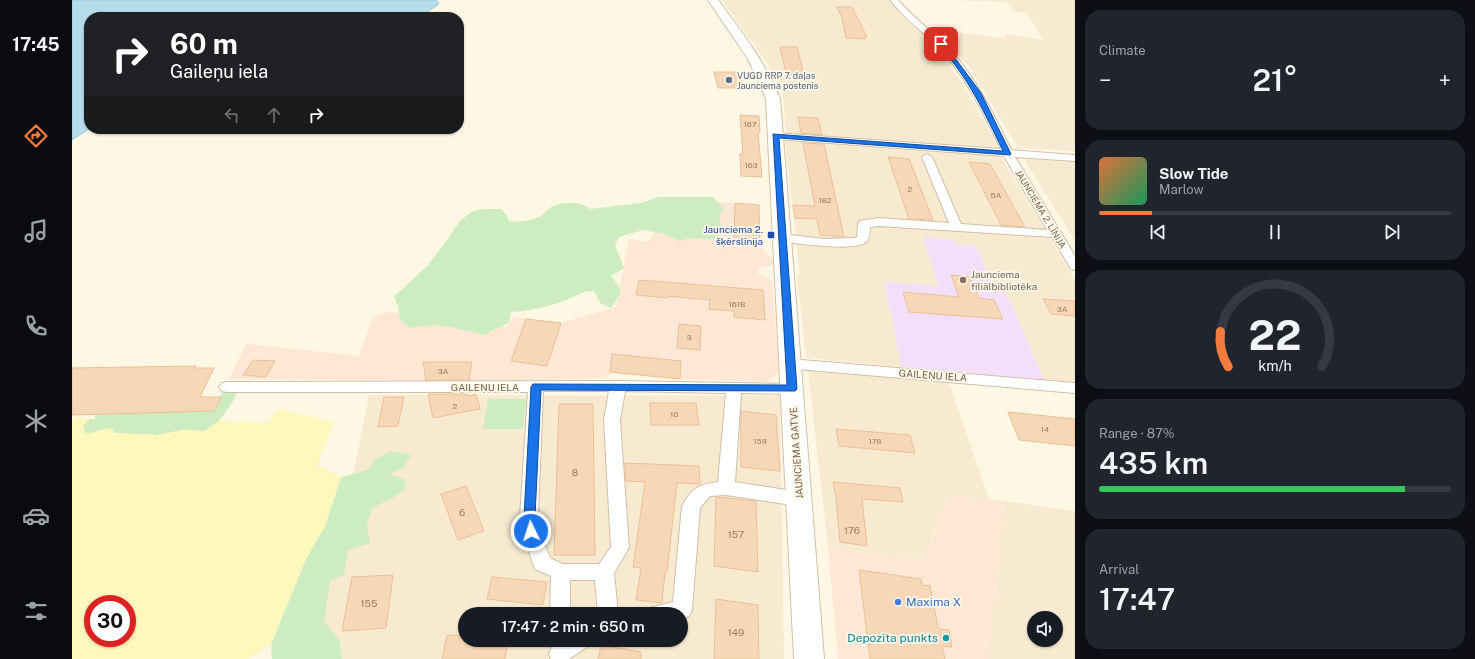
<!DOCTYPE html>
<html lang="en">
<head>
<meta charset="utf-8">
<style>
	:root { --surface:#171b24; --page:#20242c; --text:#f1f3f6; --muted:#9ea1a6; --line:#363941; --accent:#f37b3d }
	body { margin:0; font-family:"Public Sans",sans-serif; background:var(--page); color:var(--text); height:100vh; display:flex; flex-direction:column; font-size:15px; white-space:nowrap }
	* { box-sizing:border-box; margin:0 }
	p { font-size:13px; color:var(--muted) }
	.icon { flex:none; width:22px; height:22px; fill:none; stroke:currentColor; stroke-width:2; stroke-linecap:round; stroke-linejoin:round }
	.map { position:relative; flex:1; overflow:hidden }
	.side { display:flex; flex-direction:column; gap:10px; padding:10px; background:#0d0f14; width:400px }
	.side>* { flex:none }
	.top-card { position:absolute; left:12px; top:12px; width:380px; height:122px; border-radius:16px; box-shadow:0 1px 3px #0004; background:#202124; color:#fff; overflow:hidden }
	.controls { position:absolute; left:955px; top:611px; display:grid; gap:8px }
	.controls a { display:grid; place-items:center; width:36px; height:36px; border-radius:50%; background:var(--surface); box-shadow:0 1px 3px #0004; font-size:20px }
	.speed { position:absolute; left:12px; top:595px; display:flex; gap:8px; font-size:20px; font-weight:700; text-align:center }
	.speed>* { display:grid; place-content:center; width:52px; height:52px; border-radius:50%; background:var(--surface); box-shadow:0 1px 3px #0004; line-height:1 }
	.speed .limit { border:6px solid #d22; background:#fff; color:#111 }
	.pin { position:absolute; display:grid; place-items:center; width:34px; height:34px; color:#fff; margin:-17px; border-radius:8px; box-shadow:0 2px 6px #0006 }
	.me { position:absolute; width:44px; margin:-22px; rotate:356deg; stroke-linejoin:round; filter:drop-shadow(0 0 3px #0008) }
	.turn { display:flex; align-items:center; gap:14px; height:84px; padding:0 20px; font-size:18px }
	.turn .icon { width:52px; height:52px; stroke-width:2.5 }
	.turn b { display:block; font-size:28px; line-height:34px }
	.lanes { display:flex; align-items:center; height:38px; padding:0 20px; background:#0003; justify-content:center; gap:20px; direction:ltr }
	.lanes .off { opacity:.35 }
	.big { font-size:30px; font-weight:600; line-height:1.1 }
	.side .card { flex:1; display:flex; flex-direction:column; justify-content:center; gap:6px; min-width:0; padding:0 14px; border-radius:16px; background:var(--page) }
	.side .dial { align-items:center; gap:0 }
	.dial svg { height:104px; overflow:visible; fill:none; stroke:var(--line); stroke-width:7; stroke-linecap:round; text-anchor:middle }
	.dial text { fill:var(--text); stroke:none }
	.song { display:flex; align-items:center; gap:12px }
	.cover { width:48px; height:48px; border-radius:6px; background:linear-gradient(135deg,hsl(20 70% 55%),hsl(150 70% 35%)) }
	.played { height:4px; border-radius:2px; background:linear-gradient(90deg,var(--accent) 15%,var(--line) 15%) }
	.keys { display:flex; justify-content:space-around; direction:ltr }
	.heat { display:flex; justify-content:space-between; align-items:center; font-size:22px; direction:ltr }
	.charge { height:6px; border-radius:3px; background:linear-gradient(90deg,#34c759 87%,var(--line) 0) }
	.trip { position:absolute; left:386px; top:607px; width:230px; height:40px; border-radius:20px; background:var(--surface); box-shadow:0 1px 3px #0004; font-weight:600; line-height:40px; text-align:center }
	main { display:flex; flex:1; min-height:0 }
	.tab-bar { display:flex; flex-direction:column; width:72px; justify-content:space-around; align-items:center; background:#090b0e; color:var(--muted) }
	.tab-bar .icon { width:28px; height:28px }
	.tab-bar .selected { color:var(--accent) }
	.tab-bar b { font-size:18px; color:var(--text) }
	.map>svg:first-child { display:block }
</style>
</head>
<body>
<main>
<nav class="tab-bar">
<b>17:45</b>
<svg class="icon selected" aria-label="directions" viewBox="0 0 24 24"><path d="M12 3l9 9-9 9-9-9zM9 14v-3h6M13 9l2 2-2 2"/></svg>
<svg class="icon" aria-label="music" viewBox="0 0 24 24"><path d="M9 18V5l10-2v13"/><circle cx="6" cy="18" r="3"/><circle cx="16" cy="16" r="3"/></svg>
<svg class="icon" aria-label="phone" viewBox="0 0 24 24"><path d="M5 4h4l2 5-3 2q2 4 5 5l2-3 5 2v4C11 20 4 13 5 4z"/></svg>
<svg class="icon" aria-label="climate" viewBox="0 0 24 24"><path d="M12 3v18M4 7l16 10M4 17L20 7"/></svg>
<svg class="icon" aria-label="car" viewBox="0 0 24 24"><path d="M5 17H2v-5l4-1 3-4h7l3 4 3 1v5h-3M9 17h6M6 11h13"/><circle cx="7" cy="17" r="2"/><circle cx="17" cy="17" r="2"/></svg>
<svg class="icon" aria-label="filters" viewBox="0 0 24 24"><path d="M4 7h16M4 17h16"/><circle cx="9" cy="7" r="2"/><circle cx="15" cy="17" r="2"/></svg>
</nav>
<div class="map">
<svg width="1003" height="659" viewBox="0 0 1003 659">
	<rect width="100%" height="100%" fill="#fef7e3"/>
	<g fill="#f7ead0" fill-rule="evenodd">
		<path d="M 650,0 L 818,0 L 834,19 L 844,29 L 853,34 L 849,35 L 877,66 L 891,84 L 927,148 L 714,133 L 711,96 L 695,63 Z"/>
		<path d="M 880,0 L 1003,0 L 1003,151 L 946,148 L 897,66 L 868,36 L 888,38 L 888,33 L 934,38 L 933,34 L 971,40 L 955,13 L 943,12 L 934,2 Z"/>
		<path d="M 713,141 L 929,157 L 1003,280 L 1003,382 L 972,380 L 936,296 L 923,288 L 904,246 L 886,245 L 852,237 L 868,287 L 812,282 L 821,322 L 829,367 L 734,358 L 725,275 L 728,274 Z"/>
		<path d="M 952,159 L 1003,162 L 1003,241 Z"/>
		<path d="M 736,370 L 877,383 L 917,499 L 1003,511 L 1003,659 L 915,659 L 878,496 L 851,560 L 756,547 ZM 962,618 L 984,618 L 984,640 L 962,640 Z"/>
		<path d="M 297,395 L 708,396 L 712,659 L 240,659 L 281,475 ZM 393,614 L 609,614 L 609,640 L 393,640 Z"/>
	</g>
	<g fill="#ffe7d6">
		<path d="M 597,198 L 687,205 L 688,245 L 701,260 L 701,265 L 687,267 L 686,274 L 700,280 L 707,371 L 695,382 L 608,379 L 538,372 L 536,378 L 397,381 L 157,379 L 174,344 L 287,356 L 301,317 L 317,312 L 435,327 L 441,317 L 489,323 L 544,307 L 557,239 L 577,242 Z"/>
		<path d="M 878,496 L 932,503 L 916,659 L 766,659 L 756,547 L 851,560 Z"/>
	</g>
	<path fill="#f4dffa" d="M 851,237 L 882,240 L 886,245 L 904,246 L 923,288 L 936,296 L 972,380 L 829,367 L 821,322 L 812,282 L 867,286 Z"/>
	<g fill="#cdedc0">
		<path d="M 586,197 L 641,197 L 652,209 L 647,217 L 651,231 L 642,239 L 619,238 L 607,241 L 593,234 L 571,230 L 547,237 L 543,245 L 552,268 L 539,276 L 548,288 L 547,296 L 539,308 L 529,304 L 522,291 C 510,291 509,294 499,298 C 481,306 458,311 439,312 L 437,323 L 411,335 L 379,327 L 361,325 L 339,328 L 328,320 L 326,306 L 322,297 L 356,265 L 375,240 L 387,222 L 399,212 L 411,209 L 429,209 L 435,216 L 436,220 C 443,224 462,220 469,216 C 473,214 475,209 479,207 C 490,202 509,201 518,209 L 569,203 Z"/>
		<path d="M 151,391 L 165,393 L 160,403 L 147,421 L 133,431 L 111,430 L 85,435 L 43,433 L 38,428 L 14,434 L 11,426 L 17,419 L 24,419 L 22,417 L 23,414 L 142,411 Z"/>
		<path d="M 416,399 L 454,399 L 451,429 L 411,429 Z"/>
		<path d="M 319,451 L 339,455 L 331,468 L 318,474 L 334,480 L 332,490 L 319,499 L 300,508 L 295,525 L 298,543 L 276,550 L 272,575 L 258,581 L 252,621 L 268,642 L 270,659 L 200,659 L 199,644 L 234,559 L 253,526 L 269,477 L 296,470 L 303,459 Z"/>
	</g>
	<path fill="#fff8bc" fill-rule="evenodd" d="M 207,409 L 262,422 L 245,465 L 269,477 L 253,526 L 234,559 L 199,644 L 175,659 L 0,659 L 0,420 L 6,417 L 17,419 L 11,426 L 14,434 L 38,428 L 43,433 L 85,435 L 111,430 L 133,431 L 147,421 L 196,422 ZM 21,604 L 55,604 L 55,638 L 21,638 Z"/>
	<path fill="#b5dcea" stroke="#9acadc" d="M 0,0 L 364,0 L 367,4 L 354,13 L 326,17 L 17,17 L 17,129 L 0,140 Z"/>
	<g fill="#f6d8b8" stroke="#eac096">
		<path d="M 765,7 L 780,7 L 795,37 L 793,37 L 793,39 L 774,38 L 770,18 Z"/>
		<path d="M 708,47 L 725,47 L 732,75 L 714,74 Z"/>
		<path d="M 642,72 L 666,72 L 672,88 L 646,88 Z"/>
		<path d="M 668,115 L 687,116 L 688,133 L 686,133 L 690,177 L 669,176 L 668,154 L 671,154 Z"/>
		<path d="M 726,117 L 746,118 L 750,135 L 729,133 Z"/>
		<path d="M 731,143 L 752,144 L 772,237 L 748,235 L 745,219 L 723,218 L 721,205 L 743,206 Z"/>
		<path d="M 816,157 L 837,159 L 861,220 L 837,219 Z"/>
		<path d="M 897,162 L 918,164 L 953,227 L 929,225 Z"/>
		<path d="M 663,203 L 687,205 L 688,245 L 662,243 Z"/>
		<path d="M 879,275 L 898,277 L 907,298 L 922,300 L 931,319 L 837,312 L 831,292 L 887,297 Z"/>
		<path d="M 567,280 L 691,290 L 693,320 L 662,317 L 662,311 L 637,309 L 638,300 L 596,296 L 596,298 L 564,295 Z"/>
		<path d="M 971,299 L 1003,301 L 1003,316 L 979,314 Z"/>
		<path d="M 454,319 L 489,323 L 475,366 L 439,361 Z"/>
		<path d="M 607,324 L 629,326 L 628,350 L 605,348 Z"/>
		<path d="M 540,354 L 609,361 L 608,379 L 538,372 Z"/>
		<path d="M 181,360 L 203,361 L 194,377 L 171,375 Z"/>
		<path d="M 351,362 L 400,362 L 397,380 L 354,380 Z"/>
		<path d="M 124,366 L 123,368 L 142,368 L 128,397 L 149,397 L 142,411 L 0,415 L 0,368 Z"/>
		<path d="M 356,394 L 395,394 L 395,396 L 404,394 L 408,409 L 361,418 Z"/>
		<path d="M 312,397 L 332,397 L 326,426 L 306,427 Z"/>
		<path d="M 578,403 L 624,403 L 627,425 L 579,425 Z"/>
		<path d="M 487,404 L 521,404 L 523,555 L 482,555 Z"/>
		<path d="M 669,411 L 704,415 L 708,471 L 669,467 Z"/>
		<path d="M 936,412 L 1003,419 L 1003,446 L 947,440 Z"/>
		<path d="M 764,429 L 838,435 L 843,453 L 767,446 Z"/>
		<path d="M 553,463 L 627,466 L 628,484 L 605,483 L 595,572 L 593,572 L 590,603 L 564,600 L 569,568 L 561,567 L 573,482 L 554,481 Z"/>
		<path d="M 761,482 L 828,488 L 831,502 L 790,499 L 795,546 L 768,542 L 764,497 Z"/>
		<path d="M 394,486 L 412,531 L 386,540 L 369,494 Z"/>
		<path d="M 644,497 L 684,501 L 686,572 L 642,566 Z"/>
		<path d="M 787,570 L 849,579 L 850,585 L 858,586 L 866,627 L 867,629 L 877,630 L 880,647 L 870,646 L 873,659 L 798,659 Z"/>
		<path d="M 321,575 L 314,628 L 270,631 L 280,577 Z"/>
		<path d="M 420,577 L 475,582 L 471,605 L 415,599 Z"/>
		<path d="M 644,599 L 686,605 L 687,659 L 642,659 Z"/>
		<path d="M 375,635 L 393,636 L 393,640 L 436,640 L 433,659 L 370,659 Z"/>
		<path d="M 529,645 L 569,652 L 569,659 L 526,659 Z"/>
	</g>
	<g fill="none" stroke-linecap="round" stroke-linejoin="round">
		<g stroke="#d0bfa8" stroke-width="2">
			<g id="minor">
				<path d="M 818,0 L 826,0 C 842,19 864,34 881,53 C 907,83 922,115 939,150 L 1003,155 L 1003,161 L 943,157 L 1003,256 L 1003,270 L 999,269 L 980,237 L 807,226 L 798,227 C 798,232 798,238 794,242 C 782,252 727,243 710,242 L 706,241 L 704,238 L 706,235 L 710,234 L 752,239 L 782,238 L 785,237 L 786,224 L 788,221 L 807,218 L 877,223 L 850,157 L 855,154 L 860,157 L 889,224 L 975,230 L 932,156 L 703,139 L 698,136 L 703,133 L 929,149 C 913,117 898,84 875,57 C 858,36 834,21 818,0 Z"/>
				<path d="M 718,359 L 1003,383 L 1003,393 L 713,368 L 711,364 L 713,360 Z"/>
				<path d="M 546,381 L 720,384 L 725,385 L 728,389 L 725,393 L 720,394 L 669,393 L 663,482 L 727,492 L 733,494 L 736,499 L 733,504 L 727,506 L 654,495 L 638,496 L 628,508 L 620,610 L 617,616 L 610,619 L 609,614 L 574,614 L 577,608 L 601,602 L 610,506 C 619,489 627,484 646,482 L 654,393 L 553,391 L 548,420 L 557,548 L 542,573 L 546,614 L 526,614 L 523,580 L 498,580 L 498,614 L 478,614 L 479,576 L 463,569 L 450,531 L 448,517 L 456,392 L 155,392 L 150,391 L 147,387 L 150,383 L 155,382 ZM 471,391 L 537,391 L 532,420 L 539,547 L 527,564 L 491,564 L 478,558 L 468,531 L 466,517 Z"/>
				<path d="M 490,640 L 518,640 L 515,647 L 497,659 L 479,659 L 477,654 L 480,647 Z"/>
			</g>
		</g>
		<g stroke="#d4c0a5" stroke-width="2">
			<path id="secondary" d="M 636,0 L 646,0 C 670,32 693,62 708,99 L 752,659 L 722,659 L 694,99 L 676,59 Z"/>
		</g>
		<use href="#minor" fill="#fff" fill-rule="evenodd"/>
		<use href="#secondary" fill="#fff" fill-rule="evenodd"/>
	</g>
	<path fill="#1a73e8" stroke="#114b97" d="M 867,43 L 870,43 L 880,54 L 909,93 L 939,154 L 938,155 L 707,138 L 725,389 L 723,391 L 469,390 L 463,517 L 465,531 L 463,535 L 459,536 L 455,535 L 452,517 L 459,387 L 461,384 L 715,385 L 701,134 L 931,151 C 912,112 897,78 867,46 Z"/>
	<circle fill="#5c6f8a" stroke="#fff9eb" stroke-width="1.5" cx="657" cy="80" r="4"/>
	<rect fill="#1a4fb4" stroke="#fff9eb" stroke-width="1.5" x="695" y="231" width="8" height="8" rx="2"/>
	<circle fill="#8d6e63" stroke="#fff9eb" stroke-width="1.5" cx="891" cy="280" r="4"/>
	<circle fill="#3f7fe0" stroke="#fff9eb" stroke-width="1.5" cx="826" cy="602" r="4"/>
	<circle fill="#0f9aa8" stroke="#fff9eb" stroke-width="1.5" cx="874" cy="638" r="4"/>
	<g text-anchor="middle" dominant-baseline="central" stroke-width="3.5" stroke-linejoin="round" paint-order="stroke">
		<g font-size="8" fill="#987c62">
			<text x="678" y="124">167</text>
			<text x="679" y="165">163</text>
			<text x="838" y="189">2</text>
			<text x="924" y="195">5A</text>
			<text x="753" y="200">182</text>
			<text x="665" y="304">161B</text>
			<text x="990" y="309">3A</text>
			<text x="617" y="337">3</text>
			<text x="371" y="371">3A</text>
			<text x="383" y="406">2</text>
			<text x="602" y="414">10</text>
			<text x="973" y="429">14</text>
			<text x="688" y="441">159</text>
			<text x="803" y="441">178</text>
		</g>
		<g font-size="9" fill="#4e5e75" stroke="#fff9eb" text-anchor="start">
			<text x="665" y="75">VUGD RRP 7. daļas<tspan x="665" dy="10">Jaunciema postenis</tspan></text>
		</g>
		<g font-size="9" fill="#795e46" stroke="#fff9eb">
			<text transform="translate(969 209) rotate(59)">JAUNCIEMA 2. LĪNIJA</text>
		</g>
		<g font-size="10" fill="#164399" stroke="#fff9eb" text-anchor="end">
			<text x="691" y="229">Jaunciema 2.<tspan x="691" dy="12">šķērslīnija</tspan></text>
		</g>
		<g font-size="10" fill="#785e54" stroke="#fff9eb" text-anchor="start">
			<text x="899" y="274">Jaunciema<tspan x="899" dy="12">filiālbibliotēka</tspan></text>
		</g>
		<g font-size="10" fill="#795e46" stroke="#fff9eb">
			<text transform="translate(861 375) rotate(4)">GAILEŅU IELA</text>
			<text x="413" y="387">GAILEŅU IELA</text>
			<text transform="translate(724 453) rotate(-94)">JAUNCIEMA GATVE</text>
		</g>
		<g font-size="10" fill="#987c62">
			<text x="503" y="472">8</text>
			<text x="390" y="512">6</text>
			<text x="780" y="530">176</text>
			<text x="664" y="534">157</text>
			<text x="297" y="603">155</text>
			<text x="664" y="632">149</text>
		</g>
		<g font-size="12" fill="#366cbe" stroke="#fff9eb" text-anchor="start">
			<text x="834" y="602">Maxima X</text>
		</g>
		<g font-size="12" fill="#0d838f" stroke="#fff9eb" text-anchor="end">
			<text x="866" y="638">Depozīta punkts</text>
		</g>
	</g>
</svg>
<div class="controls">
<a><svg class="icon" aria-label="sound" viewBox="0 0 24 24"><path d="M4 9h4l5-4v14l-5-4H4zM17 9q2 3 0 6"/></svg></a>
</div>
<div class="speed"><div class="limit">30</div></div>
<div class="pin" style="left:869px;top:44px;background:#d93025"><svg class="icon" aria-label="arrive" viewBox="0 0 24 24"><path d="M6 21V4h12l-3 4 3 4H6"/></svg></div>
<svg class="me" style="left:459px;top:531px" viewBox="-20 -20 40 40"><circle r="17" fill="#1a73e8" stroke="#fff" stroke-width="3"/><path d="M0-11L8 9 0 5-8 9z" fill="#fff"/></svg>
<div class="trip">17:47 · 2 min · 650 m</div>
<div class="top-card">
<div class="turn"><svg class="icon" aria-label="right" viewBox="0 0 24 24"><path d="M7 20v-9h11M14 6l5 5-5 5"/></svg><div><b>60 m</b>Gaileņu iela</div></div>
<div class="lanes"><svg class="icon off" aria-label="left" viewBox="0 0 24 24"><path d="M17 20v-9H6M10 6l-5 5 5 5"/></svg><svg class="icon off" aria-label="ahead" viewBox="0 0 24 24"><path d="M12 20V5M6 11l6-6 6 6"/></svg><svg class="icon" aria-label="right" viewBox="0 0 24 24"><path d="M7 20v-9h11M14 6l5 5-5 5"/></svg></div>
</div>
</div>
<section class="side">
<div class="card"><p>Climate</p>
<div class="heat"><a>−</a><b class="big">21°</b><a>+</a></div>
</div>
<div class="card">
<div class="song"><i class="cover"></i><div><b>Slow Tide</b><p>Marlow</p></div></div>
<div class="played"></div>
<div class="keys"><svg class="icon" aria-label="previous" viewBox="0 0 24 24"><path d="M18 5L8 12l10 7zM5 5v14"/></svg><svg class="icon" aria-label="pause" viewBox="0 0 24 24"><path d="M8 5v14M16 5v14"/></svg><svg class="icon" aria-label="next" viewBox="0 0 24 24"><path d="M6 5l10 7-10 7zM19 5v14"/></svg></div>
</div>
<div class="card dial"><svg viewBox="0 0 100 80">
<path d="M14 69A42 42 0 1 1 86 69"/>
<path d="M14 69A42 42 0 0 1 8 42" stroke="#f37b3d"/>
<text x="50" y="56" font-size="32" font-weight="700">22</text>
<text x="50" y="72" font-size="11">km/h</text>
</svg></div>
<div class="card"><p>Range · 87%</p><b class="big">435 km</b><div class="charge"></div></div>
<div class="card"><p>Arrival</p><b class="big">17:47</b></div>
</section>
</main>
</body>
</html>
